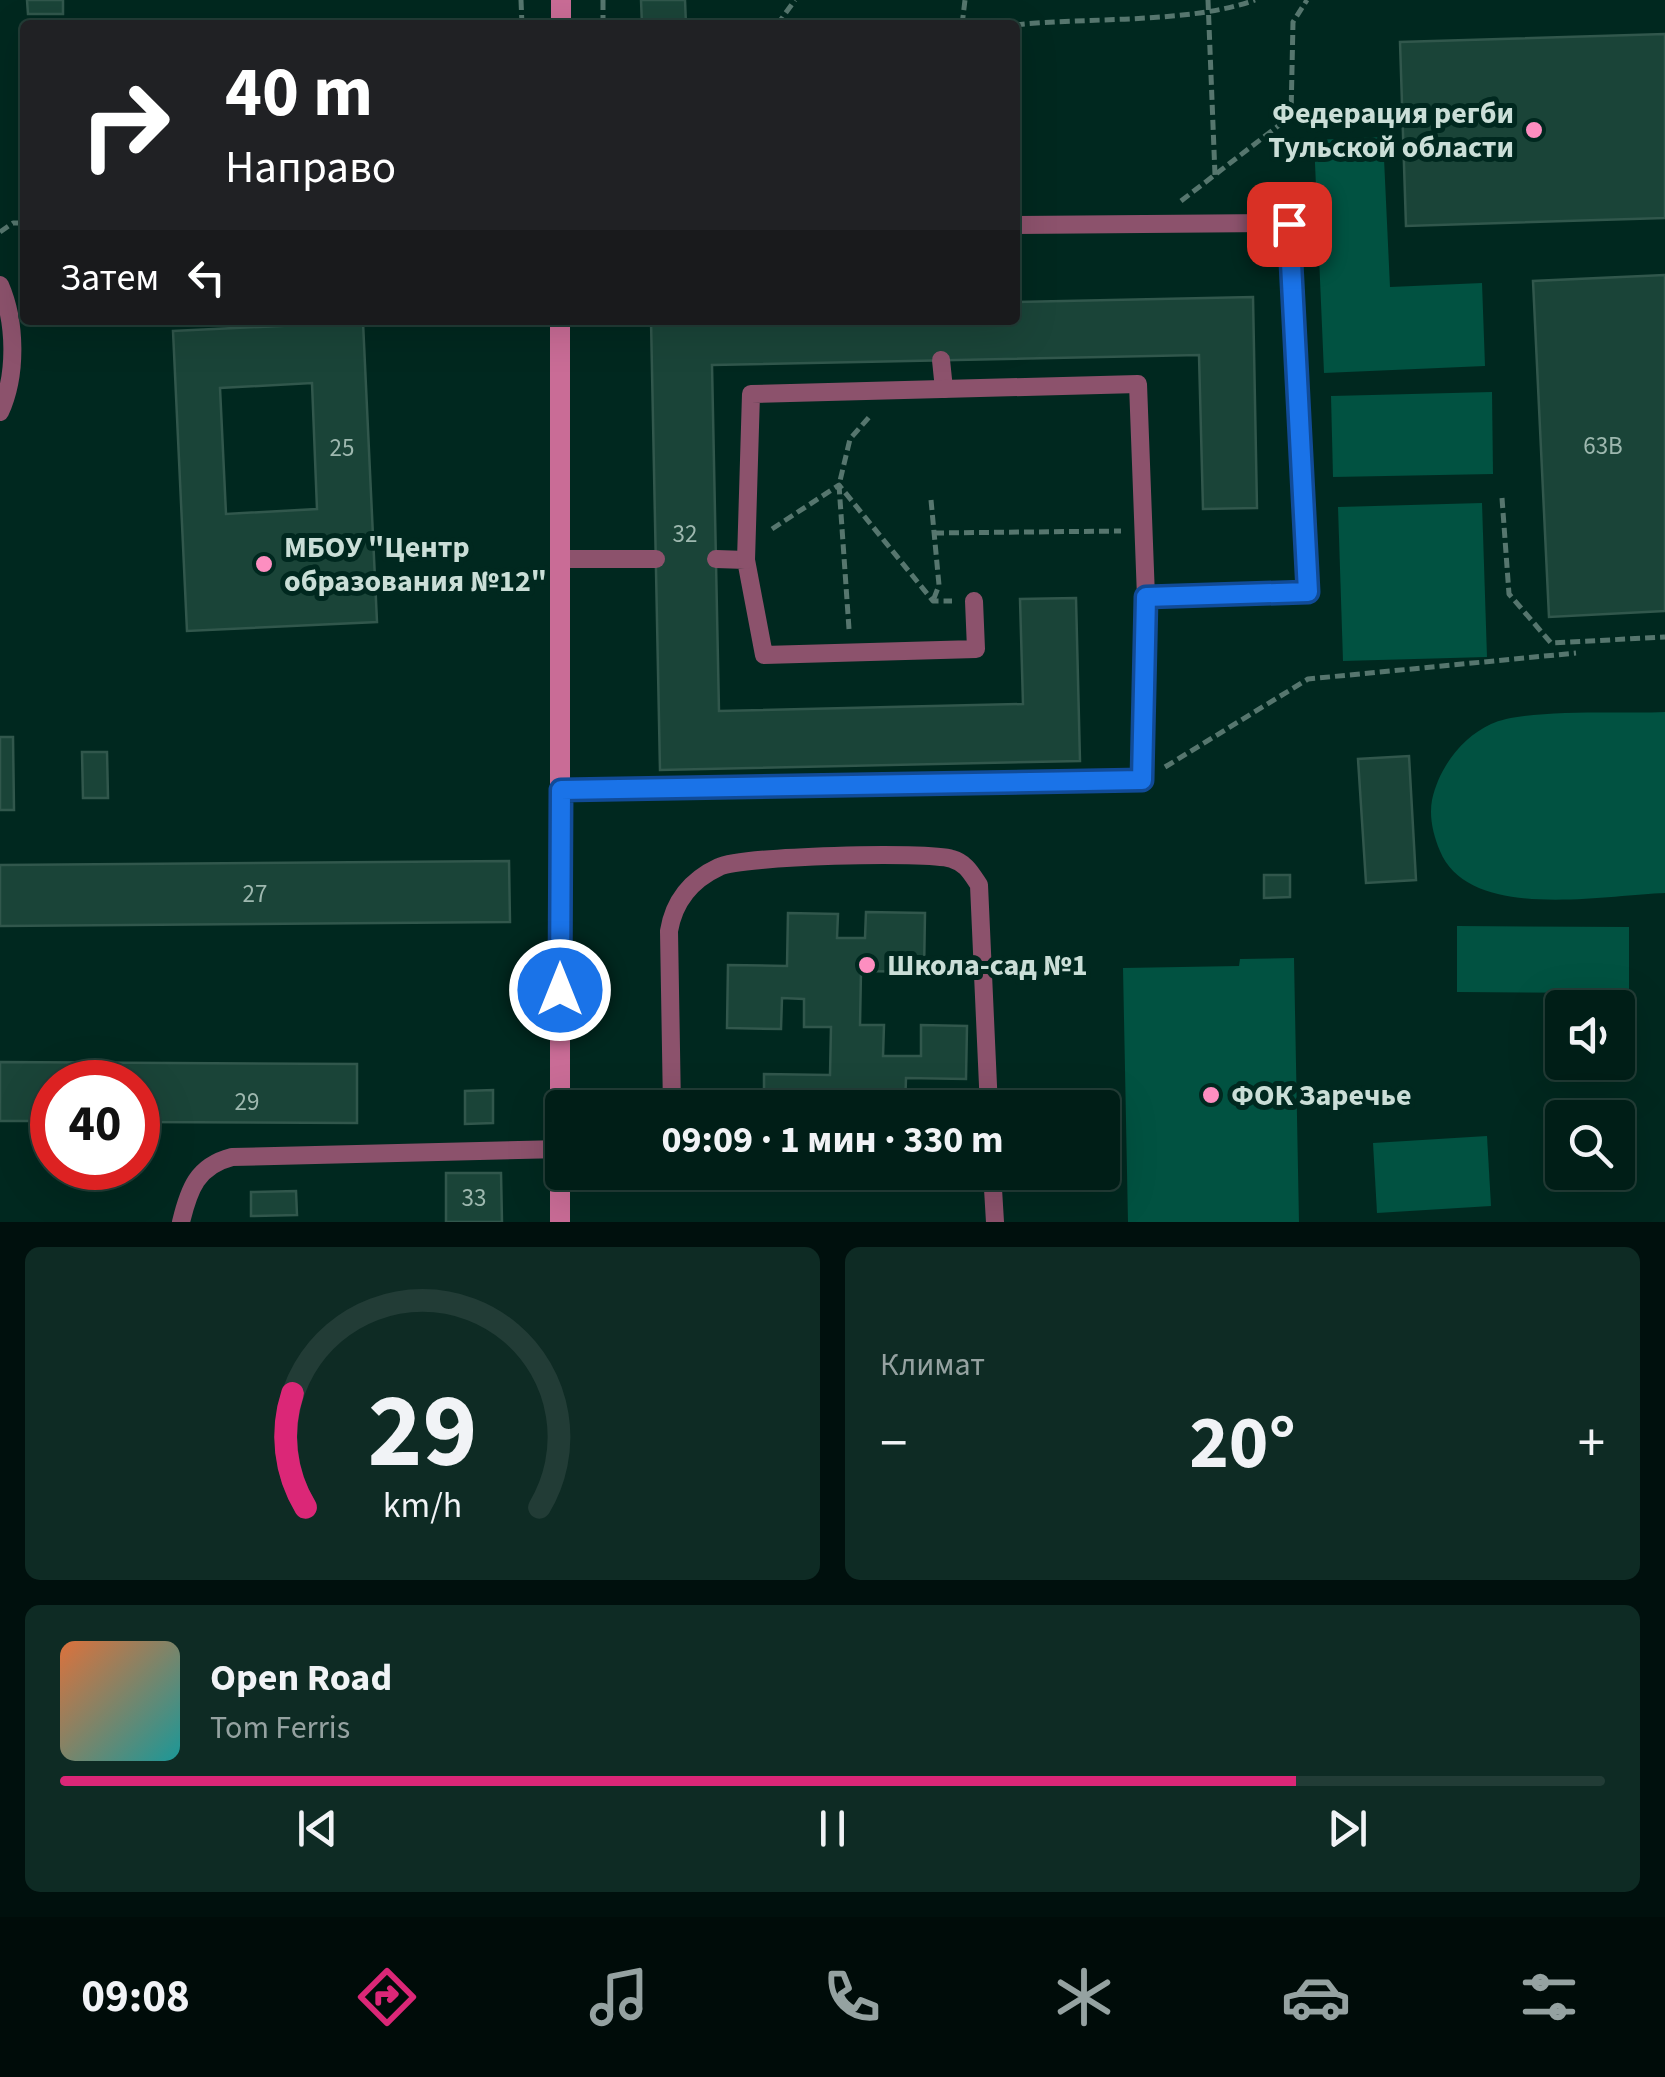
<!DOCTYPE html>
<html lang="ru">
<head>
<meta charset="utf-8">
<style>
	:root { --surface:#001e17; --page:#0e2b24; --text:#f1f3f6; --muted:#95a2a1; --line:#223c36; --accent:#db2777 }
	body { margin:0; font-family:"Source Sans 3",sans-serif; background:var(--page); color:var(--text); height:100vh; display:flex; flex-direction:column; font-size:38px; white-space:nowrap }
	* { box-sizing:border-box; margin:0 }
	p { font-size:32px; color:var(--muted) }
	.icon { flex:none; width:55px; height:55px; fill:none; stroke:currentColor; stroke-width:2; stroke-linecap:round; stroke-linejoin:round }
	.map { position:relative; height:1222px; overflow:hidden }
	.side { display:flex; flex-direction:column; gap:25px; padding:25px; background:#00100d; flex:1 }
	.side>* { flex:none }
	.top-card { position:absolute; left:20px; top:20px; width:1000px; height:305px; border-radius:10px; box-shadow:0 10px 40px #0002,0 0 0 2px var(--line); background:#202124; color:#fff; overflow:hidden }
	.fabs { position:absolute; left:1545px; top:990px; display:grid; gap:20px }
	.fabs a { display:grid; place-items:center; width:90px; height:90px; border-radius:10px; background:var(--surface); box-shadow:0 10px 40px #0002,0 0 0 2px var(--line); font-size:50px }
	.speed { position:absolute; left:30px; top:1060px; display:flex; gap:20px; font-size:50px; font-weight:700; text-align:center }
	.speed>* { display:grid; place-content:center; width:130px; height:130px; border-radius:50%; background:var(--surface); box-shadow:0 10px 40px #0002,0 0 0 2px var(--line); line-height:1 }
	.speed .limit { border:15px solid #d22; background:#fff; color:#111 }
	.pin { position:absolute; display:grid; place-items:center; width:85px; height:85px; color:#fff; margin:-42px; border-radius:20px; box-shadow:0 5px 15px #0006 }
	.me { position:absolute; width:110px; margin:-55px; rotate:0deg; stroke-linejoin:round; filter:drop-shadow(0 0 8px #0008) }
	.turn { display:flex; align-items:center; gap:35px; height:210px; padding:0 40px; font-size:45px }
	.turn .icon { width:130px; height:130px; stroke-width:2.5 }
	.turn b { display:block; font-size:70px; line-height:85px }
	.then { display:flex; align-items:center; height:95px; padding:0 40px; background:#0003; gap:20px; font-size:38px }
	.big { font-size:75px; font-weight:700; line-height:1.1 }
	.side .tile { flex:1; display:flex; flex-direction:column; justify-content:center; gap:15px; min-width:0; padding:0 35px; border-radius:15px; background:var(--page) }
	.side .dial { align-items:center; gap:0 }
	.dial svg { height:260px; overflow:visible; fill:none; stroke:var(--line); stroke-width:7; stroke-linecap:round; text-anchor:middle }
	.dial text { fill:var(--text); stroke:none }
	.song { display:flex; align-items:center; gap:30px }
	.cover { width:120px; height:120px; border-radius:15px; background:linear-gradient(135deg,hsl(20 70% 55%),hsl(180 70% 35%)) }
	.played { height:10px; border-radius:5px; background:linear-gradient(90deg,var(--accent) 80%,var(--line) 80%) }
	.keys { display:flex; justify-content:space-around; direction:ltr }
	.heat { display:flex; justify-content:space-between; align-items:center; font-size:55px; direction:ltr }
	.side .tiles { flex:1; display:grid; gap:25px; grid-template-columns:1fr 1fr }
	.tile:last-child { grid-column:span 2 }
	.trip { position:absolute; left:545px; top:1090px; width:575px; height:100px; border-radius:10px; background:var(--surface); box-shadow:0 10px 40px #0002,0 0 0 2px var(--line); font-weight:700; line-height:100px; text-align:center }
	.menu { display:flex; height:160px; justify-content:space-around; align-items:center; background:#000c09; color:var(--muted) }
	.menu .icon { width:70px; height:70px }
	.menu .current { color:var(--accent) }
	.menu b { font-size:45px; color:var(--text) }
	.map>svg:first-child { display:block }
</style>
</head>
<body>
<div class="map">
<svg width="1665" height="1222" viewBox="0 0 1665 1222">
	<rect width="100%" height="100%" fill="#00281f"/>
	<g fill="#015241">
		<path d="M 1383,137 L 1390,287 L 1482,283 L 1485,366 L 1324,373 L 1314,140 Z"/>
		<path d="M 1492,392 L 1493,474 L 1333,477 L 1331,396 Z"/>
		<path d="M 1482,503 L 1487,657 L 1343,661 L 1338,507 Z"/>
		<path d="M 1665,712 L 1665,893 C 1603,895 1469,922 1440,851 C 1433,834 1429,817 1432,800 C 1439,768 1461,738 1491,724 C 1524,708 1624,714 1665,712 Z"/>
		<path d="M 1457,926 L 1629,927 L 1629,993 L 1457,992 Z"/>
		<path d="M 1294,958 L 1299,1222 L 1128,1222 L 1123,968 L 1239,966 L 1240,959 Z"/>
		<path d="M 1487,1136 L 1491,1206 L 1377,1213 L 1373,1143 Z"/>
	</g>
	<g fill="#1a4438" stroke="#31574c" stroke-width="2.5" fill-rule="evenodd">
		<path d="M 27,0 L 63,0 L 63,14 L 28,14 Z"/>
		<path d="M 641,0 L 685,0 L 686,25 L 642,25 Z"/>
		<path d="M 1665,34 L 1665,218 L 1406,226 L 1400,42 Z"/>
		<path d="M 1665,275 L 1665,611 L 1549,617 L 1533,281 Z"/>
		<path d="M 1253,297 L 1257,508 L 1203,509 L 1199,355 L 712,365 L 719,711 L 1023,704 L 1020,599 L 1076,598 L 1080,761 L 660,770 L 651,320 L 1015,320 L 1015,302 Z"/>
		<path d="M 363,322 L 377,622 L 187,631 L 173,331 ZM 312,383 L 317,509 L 226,514 L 220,388 Z"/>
		<path d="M 0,737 L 13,737 L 14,810 L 0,810 Z"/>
		<path d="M 82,752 L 107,752 L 108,798 L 83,798 Z"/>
		<path d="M 1409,756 L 1416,880 L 1366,883 L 1358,759 Z"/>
		<path d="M 509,861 L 510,922 L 0,926 L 0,865 Z"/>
		<path d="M 1264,875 L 1290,875 L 1290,897 L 1264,898 Z"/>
		<path d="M 866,912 L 925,913 L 924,972 L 861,971 L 860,1025 L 884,1025 L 883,1056 L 921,1056 L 921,1025 L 967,1026 L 966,1079 L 906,1078 L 905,1108 L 764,1108 L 764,1074 L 830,1075 L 831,1027 L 804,1027 L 804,999 L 782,998 L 781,1029 L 727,1028 L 728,965 L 787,966 L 788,913 L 838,914 L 837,938 L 865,938 Z"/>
		<path d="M 0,1062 L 357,1064 L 357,1123 L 138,1122 L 138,1082 L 52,1082 L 52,1121 L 0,1121 Z"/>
		<path d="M 493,1090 L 493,1123 L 465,1124 L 465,1091 Z"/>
		<path d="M 446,1173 L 501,1173 L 502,1222 L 446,1222 Z"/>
		<path d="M 296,1191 L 297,1215 L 251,1216 L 251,1192 Z"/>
	</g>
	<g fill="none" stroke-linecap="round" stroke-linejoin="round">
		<g stroke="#56766e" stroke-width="5" stroke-dasharray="10 5" stroke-linecap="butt">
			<path d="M 521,0 L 522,25"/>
			<path d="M 1208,0 L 1215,175"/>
			<path d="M 603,25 L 603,0"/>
			<path d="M 777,25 L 795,0"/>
			<path d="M 962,25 L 965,0"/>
			<path d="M 1015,25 C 1088,17 1189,24 1255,0"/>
			<path d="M 1181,201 L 1291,116 L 1293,22 L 1307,0"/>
			<path d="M 0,232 L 13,223 L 25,223"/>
			<path d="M 1502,498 L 1509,594 L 1551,643 L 1665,637"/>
			<path d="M 931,500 L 939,585 L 933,601"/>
			<path d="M 772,529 L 839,485 L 933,601 L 952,601"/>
			<path d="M 934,533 L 1121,531"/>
			<path d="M 849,629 L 839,485 L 850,439 L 871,415"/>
			<path d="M 1165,767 L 1308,679 L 1576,653"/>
		</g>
		<g stroke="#8c526c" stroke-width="18">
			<path d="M 0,285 C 16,322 17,375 0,412"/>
			<path d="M 941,360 L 944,389"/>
			<path d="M 561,559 L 656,559"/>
			<path d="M 716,559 L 746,560 L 764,655 L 976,649 L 974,601"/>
			<path d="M 746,560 L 751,394 L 1138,384 L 1146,597"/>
			<path d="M 561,791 L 1142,780 L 1146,597 L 1308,591 L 1289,223 L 1015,225"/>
			<path d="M 672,1108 L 669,931 C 674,901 691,880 719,867 C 741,856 927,851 952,859 C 966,863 971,873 979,885 L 989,1108"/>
			<path d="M 992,1172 L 995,1222"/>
			<path d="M 181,1222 C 189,1189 197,1166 232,1157 L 562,1149"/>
		</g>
		<g stroke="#c96c96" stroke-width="20">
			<path d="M 561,25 L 561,0"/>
			<path d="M 560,1222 L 560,320"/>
		</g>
	</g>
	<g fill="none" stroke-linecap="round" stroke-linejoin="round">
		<g stroke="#114b97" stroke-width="25">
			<path id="route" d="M 560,990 L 561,790 L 1142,780 L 1146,597 L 1308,592 L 1289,224"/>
		</g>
		<use href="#route" stroke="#1a73e8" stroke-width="18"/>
	</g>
	<g fill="#fd8ec0" stroke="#00281f" stroke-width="4">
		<circle cx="1534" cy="130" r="10"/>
		<circle cx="264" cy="564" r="10"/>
		<circle cx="867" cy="965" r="10"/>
		<circle cx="1211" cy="1095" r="10"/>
	</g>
	<g text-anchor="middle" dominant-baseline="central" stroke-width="10" stroke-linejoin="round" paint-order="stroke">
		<g font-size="25" fill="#9eb8af">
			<text x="1603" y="446">63В</text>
			<text x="342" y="448">25</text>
			<text x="685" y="534">32</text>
			<text x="255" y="894">27</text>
			<text x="247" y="1102">29</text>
			<text x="474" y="1198">33</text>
		</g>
		<g font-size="30" font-weight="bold" fill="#caded7" stroke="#00281f" text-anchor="start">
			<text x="1514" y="113" text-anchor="end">Федерация регби<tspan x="1514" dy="34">Тульской области</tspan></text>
			<text x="284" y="547">МБОУ "Центр<tspan x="284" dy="34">образования №12"</tspan></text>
			<text x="887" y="965">Школа-сад №1</text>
			<text x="1231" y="1095">ФОК Заречье</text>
		</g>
	</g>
</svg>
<div class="fabs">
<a><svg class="icon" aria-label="sound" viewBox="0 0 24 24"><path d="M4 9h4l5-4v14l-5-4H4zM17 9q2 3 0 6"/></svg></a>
<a><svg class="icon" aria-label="search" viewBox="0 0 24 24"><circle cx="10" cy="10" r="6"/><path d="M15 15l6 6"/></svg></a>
</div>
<div class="speed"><div class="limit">40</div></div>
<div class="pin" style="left:1289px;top:224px;background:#d93025"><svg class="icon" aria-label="arrive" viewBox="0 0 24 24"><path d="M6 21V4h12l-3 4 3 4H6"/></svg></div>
<svg class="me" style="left:560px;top:990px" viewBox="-20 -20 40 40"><circle r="17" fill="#1a73e8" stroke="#fff" stroke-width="3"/><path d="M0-11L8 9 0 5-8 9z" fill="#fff"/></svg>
<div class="trip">09:09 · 1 мин · 330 m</div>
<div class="top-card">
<div class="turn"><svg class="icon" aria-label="right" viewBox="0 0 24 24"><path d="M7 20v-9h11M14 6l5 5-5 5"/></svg><div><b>40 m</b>Направо</div></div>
<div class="then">Затем<svg class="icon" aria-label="left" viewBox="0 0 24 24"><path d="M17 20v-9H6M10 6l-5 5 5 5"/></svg></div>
</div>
</div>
<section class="side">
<div class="tiles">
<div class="tile dial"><svg viewBox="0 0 100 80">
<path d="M14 69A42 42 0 1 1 86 69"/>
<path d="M14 69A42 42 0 0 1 10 34" stroke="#db2777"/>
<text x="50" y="56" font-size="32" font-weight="700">29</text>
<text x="50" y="72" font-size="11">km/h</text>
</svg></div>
<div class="tile"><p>Климат</p>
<div class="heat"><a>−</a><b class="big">20°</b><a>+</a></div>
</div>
<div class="tile">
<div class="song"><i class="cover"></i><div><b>Open Road</b><p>Tom Ferris</p></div></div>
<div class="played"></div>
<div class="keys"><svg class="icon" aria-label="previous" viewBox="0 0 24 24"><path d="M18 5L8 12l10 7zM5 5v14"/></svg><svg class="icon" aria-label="pause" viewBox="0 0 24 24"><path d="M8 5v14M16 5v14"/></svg><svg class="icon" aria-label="next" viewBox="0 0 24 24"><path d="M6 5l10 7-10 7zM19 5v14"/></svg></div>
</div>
</div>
</section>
<nav class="menu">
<b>09:08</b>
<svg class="icon current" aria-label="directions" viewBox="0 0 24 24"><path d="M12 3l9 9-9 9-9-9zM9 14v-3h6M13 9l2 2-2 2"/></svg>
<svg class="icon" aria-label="music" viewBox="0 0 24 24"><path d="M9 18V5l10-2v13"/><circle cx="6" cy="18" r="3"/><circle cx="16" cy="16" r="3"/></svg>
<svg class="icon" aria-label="phone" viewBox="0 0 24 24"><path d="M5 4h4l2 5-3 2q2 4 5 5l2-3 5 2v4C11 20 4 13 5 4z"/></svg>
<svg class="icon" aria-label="climate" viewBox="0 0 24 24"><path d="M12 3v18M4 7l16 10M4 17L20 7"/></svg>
<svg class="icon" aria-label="car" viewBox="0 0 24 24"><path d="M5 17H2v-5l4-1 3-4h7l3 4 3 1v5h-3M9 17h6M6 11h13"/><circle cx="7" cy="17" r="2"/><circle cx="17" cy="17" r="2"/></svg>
<svg class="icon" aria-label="filters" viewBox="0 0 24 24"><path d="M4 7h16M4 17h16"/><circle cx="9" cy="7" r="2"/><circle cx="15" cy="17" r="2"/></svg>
</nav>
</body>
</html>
